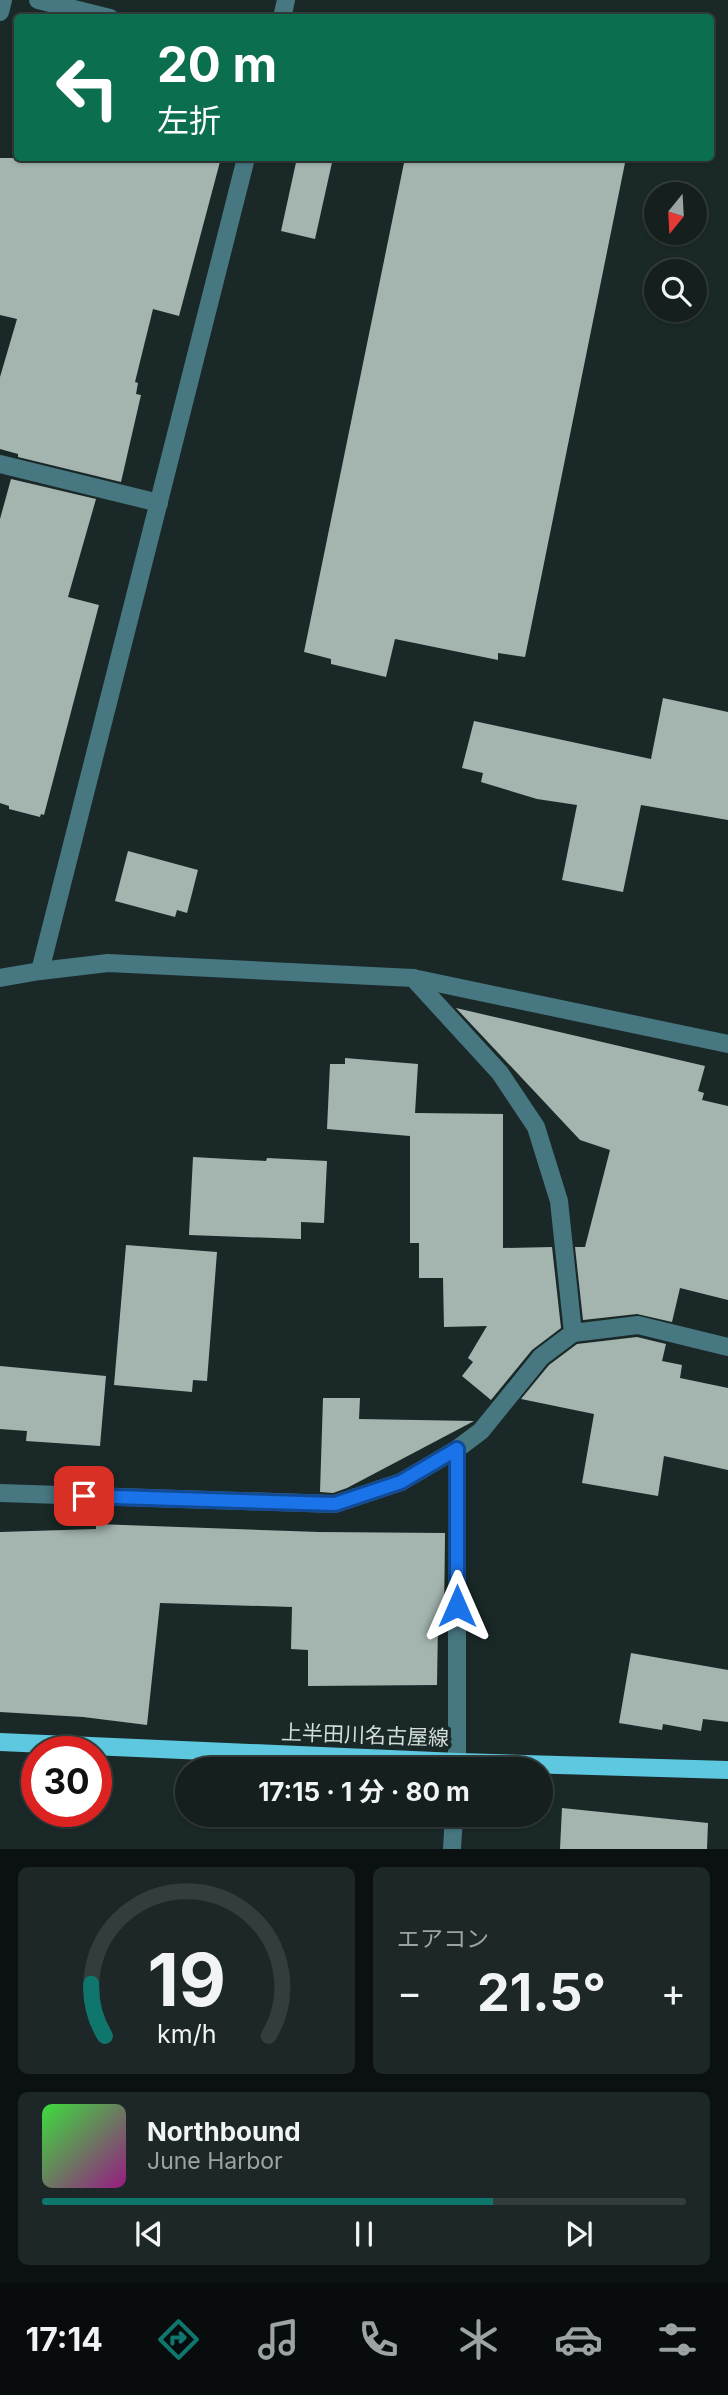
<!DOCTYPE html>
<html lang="ja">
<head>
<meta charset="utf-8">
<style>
	:root { --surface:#141f1e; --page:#1d2727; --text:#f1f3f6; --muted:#9da2a4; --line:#333d3c; --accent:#0f766e }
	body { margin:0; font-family:Inter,"Noto Sans JP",sans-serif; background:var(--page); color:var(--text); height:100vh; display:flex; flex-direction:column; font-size:26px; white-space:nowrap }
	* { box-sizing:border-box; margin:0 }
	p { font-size:23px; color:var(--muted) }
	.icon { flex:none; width:38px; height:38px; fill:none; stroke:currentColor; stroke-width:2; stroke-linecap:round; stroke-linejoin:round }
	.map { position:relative; height:1849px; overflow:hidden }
	.details { display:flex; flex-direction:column; gap:18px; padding:18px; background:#0b1110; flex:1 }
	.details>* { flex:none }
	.banner { position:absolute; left:14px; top:14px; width:700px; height:147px; border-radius:7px; box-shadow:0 2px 5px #0004,0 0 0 2px var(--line); background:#0b6e4f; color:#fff; overflow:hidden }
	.needle { width:46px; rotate:198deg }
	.controls { position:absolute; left:644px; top:182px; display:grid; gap:14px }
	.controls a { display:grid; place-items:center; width:63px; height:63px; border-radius:50%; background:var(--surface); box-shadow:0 2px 5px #0004,0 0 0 2px var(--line); font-size:35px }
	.speed { position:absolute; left:21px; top:1736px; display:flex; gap:14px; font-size:35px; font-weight:700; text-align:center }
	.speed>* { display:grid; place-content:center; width:91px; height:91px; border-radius:50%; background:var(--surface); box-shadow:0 2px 5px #0004,0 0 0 2px var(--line); line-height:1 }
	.speed .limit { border:10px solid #d22; background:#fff; color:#111 }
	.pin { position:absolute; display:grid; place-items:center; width:60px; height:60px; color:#fff; margin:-30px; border-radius:14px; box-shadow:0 4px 10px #0006 }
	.me { position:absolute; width:77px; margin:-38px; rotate:0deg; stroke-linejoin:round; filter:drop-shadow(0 0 5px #0008) }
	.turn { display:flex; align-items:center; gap:24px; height:147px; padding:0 28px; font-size:32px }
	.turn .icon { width:91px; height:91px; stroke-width:2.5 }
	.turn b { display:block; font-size:49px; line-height:60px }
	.big { font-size:52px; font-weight:700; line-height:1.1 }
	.details .card { flex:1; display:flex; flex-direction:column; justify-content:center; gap:10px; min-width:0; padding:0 24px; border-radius:10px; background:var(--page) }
	.details .dial { align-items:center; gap:0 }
	.dial svg { height:182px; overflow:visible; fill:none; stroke:var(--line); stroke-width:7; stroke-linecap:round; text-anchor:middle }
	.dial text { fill:var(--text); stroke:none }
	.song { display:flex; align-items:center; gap:21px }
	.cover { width:84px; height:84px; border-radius:10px; background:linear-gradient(135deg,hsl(120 70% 55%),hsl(310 70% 35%)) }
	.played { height:7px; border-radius:4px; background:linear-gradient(90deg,var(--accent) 70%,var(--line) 70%) }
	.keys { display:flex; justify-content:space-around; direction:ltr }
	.heat { display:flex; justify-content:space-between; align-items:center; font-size:38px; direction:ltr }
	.details .tiles { flex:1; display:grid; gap:18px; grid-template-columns:1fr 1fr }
	.card:last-child { grid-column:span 2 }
	.trip { position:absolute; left:175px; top:1757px; width:378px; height:70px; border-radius:35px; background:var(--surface); box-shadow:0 2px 5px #0004,0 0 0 2px var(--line); font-weight:700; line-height:70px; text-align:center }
	.dock { display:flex; height:112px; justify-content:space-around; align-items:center; background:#080c0c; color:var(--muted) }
	.dock .icon { width:49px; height:49px }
	.dock .current { color:var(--accent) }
	.dock b { font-size:32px; color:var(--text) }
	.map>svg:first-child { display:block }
</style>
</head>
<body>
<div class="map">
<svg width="728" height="1849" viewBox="0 0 728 1849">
	<rect width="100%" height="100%" fill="#1a2928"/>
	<g fill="#a4b5af">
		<path d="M 0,158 L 221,158 L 179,316 L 153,309 L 135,382 L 138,383 L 136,394 L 141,395 L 121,482 L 18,457 L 18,454 L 0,449 L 0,377 L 17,319 L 0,315 Z"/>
		<path d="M 297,158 L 333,158 L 315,239 L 281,231 Z"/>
		<path d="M 405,158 L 626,158 L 525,657 L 498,653 L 498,660 L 395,639 L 386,677 L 331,664 L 331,659 L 304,652 Z"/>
		<path d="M 11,479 L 96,499 L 68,597 L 99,605 L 44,815 L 41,814 L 40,817 L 9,809 L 9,806 L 0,803 L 0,519 Z"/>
		<path d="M 663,698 L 728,712 L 728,820 L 641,805 L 623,892 L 562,880 L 577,805 L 537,799 L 481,782 L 483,773 L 462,768 L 474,721 L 651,759 Z"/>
		<path d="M 128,851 L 198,870 L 187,913 L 177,910 L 175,917 L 115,901 Z"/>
		<path d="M 456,1008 L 705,1066 L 698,1091 L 704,1093 L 702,1100 L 728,1106 L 728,1300 L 680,1288 L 672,1322 L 637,1314 L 583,1320 L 575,1247 L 585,1247 L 610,1150 L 580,1140 Z"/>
		<path d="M 345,1058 L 418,1064 L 415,1113 L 503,1114 L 503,1248 L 552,1247 L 561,1328 L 532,1350 L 491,1400 L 462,1376 L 473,1362 L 468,1358 L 487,1326 L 444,1327 L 443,1278 L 419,1278 L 419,1243 L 410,1243 L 410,1136 L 327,1129 L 330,1064 L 345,1064 Z"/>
		<path d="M 193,1157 L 266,1161 L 267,1158 L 327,1161 L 324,1223 L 301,1222 L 301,1239 L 189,1235 Z"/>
		<path d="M 126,1245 L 217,1252 L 207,1381 L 193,1380 L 192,1392 L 114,1385 Z"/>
		<path d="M 637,1337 L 666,1344 L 662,1361 L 682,1365 L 680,1378 L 728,1388 L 728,1470 L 664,1456 L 658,1496 L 582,1483 L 594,1414 L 521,1399 L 549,1365 L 577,1344 Z"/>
		<path d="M 0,1366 L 106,1376 L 100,1446 L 26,1441 L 27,1431 L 0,1429 Z"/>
		<path d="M 323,1398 L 360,1398 L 359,1419 L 474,1421 L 347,1488 L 333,1493 L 320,1492 Z"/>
		<path d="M 96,1524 L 319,1532 L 445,1533 L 444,1623 L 438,1623 L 437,1685 L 308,1686 L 308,1650 L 291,1649 L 292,1607 L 160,1603 L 147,1725 L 83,1717 L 0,1712 L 0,1532 L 96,1529 Z"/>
		<path d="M 631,1653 L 728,1670 L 728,1722 L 703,1719 L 701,1731 L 663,1724 L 662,1730 L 619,1723 Z"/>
		<path d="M 562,1808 L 708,1823 L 707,1849 L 560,1849 Z"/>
	</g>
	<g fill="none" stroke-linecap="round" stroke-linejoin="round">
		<g stroke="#477781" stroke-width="18">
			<path d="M 38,0 L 110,18"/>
			<path d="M 0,12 L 3,0"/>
			<path d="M 282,18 L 286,0"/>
			<path d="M 0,464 L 159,503"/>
			<path d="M 40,971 L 246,158"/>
			<path d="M 0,978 L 40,971 L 108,963 L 413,978 L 728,1044"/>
			<path d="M 573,1333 L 638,1325 L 728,1347"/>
			<path d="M 457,1449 L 457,1769"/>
			<path d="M 0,1493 L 335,1504 L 401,1482 L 457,1449 L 481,1431 L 541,1357 L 573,1333 L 559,1201 L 536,1127 L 500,1073 L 413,978"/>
			<path d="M 452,1849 L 454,1815"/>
		</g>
		<path stroke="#5dc8df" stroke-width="18" d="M 0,1742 L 458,1762 L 728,1770"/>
	</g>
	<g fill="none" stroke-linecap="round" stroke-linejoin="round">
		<g stroke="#114b97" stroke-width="18">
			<path id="route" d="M 84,1496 L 335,1504 L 401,1482 L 457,1449 L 457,1606"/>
		</g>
		<use href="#route" stroke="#1a73e8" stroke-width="12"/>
	</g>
	<g text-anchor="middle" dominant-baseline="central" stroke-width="7" stroke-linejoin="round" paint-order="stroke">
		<g font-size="21" fill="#d3dddc" stroke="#1a2928">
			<text transform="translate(365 1735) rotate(2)">上半田川名古屋線</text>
		</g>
	</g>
</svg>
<div class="controls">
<a><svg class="needle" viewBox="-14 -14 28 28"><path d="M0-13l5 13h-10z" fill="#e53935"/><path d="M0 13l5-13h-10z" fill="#9da2a4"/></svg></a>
<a><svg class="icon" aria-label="search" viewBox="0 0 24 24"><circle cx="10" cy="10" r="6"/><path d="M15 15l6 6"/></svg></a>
</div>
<div class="speed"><div class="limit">30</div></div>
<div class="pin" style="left:84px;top:1496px;background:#d93025"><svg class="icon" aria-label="arrive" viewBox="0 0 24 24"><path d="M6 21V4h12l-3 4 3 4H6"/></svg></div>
<svg class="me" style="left:457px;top:1606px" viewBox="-20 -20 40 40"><path d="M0-17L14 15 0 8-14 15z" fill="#1a73e8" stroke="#fff" stroke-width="4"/></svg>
<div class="trip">17:15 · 1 分 · 80 m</div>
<div class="banner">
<div class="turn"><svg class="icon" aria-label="left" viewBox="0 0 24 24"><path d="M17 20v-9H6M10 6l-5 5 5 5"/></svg><div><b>20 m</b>左折</div></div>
</div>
</div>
<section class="details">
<div class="tiles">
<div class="card dial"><svg viewBox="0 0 100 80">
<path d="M14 69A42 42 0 1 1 86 69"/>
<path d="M14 69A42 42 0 0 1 8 46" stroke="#0f766e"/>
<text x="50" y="56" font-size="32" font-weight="700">19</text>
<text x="50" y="72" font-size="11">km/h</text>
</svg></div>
<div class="card"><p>エアコン</p>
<div class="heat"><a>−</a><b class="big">21.5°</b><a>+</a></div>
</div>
<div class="card">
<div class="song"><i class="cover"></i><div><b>Northbound</b><p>June Harbor</p></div></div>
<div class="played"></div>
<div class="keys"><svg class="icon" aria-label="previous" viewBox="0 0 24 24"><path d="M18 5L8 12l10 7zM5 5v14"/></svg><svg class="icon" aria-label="pause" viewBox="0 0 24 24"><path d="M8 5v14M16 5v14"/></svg><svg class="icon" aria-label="next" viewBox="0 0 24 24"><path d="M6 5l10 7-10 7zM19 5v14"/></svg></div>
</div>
</div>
</section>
<nav class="dock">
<b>17:14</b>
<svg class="icon current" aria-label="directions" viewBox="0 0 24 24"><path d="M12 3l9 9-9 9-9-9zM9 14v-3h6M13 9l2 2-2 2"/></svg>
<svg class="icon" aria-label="music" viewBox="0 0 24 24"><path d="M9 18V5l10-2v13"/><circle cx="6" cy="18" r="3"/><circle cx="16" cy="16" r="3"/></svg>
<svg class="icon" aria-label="phone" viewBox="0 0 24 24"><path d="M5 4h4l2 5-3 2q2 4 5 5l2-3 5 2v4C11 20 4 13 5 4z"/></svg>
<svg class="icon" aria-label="climate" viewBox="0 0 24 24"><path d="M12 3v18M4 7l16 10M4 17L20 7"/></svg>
<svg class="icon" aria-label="car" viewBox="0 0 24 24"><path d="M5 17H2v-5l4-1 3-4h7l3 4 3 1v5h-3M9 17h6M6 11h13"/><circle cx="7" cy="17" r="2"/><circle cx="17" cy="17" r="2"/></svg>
<svg class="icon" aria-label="filters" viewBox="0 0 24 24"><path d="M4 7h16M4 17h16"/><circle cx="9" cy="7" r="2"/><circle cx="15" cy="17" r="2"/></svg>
</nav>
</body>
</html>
